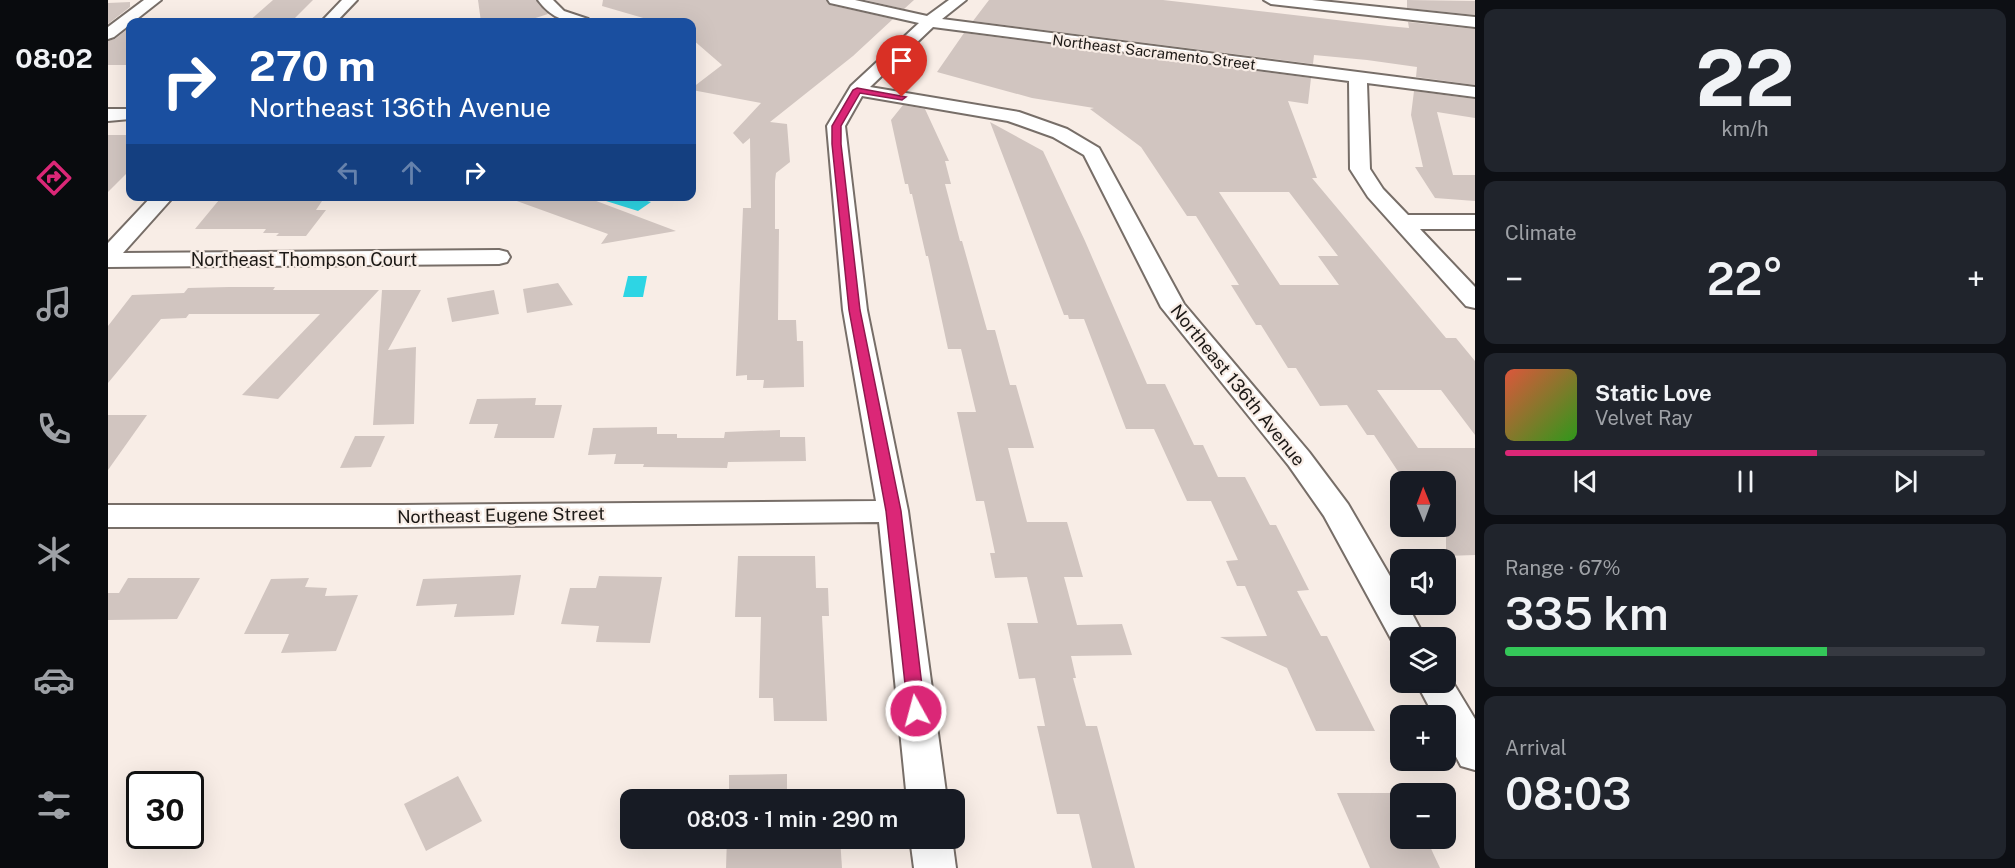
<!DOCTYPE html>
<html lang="en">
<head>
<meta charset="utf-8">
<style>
	:root { --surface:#171b24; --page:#20242c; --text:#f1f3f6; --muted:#9ea1a6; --line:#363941; --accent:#db2777 }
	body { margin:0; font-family:"Public Sans",sans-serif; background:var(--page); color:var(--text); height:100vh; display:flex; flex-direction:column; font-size:22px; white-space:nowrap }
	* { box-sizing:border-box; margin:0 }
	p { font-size:20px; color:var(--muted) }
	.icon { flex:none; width:33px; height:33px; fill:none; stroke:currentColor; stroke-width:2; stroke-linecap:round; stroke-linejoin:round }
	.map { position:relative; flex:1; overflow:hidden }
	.drawer { display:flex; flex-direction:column; gap:9px; padding:9px; background:#0d0f14; width:540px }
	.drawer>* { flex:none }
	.hud { position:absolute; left:18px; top:18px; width:570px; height:183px; border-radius:12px; box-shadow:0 6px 24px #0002; background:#1a4fa0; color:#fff; overflow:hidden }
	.needle { width:39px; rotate:359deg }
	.fabs { position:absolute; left:1282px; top:471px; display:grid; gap:12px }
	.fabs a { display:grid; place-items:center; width:66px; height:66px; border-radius:12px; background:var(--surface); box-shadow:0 6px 24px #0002; font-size:30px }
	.speed { position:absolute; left:18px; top:771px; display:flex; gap:12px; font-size:30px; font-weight:700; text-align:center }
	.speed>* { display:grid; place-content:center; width:78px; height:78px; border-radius:50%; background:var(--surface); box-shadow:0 6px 24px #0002; line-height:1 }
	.speed .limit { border:3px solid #111; border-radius:9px; background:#fff; color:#111 }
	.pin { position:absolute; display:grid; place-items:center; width:51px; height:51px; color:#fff; margin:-62px -26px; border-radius:50% 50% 50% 0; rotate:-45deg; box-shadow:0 0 6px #0007 }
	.pin .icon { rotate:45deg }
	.me { position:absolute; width:66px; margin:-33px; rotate:353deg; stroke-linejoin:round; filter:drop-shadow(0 0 4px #0008) }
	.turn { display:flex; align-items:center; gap:21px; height:126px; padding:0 24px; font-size:27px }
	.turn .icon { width:78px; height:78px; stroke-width:2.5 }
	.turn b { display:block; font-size:42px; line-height:51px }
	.lanes { display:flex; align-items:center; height:57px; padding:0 24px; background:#0003; justify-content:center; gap:30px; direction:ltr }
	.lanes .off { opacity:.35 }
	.big { font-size:45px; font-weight:600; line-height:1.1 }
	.drawer .card { flex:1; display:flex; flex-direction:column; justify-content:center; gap:9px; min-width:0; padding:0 21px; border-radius:12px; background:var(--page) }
	.drawer .dial { align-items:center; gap:0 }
	.dial b { font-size:78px; line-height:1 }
	.song { display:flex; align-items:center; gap:18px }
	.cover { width:72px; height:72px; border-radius:9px; background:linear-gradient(135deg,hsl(10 70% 55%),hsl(110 70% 35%)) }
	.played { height:6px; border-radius:3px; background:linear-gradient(90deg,var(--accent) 65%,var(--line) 65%) }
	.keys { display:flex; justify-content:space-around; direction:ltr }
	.heat { display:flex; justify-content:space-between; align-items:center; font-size:33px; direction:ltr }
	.charge { height:9px; border-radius:4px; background:linear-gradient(90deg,#34c759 67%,var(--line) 0) }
	.trip { position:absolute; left:512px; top:789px; width:345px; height:60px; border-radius:12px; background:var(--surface); box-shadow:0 6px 24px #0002; font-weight:600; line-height:60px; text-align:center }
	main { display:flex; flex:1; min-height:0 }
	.dock { display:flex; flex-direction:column; width:108px; justify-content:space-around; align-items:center; background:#090b0e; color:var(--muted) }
	.dock .icon { width:42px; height:42px }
	.dock .active { color:var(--accent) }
	.dock b { font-size:27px; color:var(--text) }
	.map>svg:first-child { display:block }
</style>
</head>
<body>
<main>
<nav class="dock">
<b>08:02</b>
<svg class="icon active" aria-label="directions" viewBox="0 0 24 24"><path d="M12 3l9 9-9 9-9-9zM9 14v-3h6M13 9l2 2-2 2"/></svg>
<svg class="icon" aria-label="music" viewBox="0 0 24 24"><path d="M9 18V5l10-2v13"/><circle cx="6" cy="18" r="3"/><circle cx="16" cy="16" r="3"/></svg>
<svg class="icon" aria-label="phone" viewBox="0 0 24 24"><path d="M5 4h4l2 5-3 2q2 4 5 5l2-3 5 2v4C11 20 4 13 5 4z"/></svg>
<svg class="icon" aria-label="climate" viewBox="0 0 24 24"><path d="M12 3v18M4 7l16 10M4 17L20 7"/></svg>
<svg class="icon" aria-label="car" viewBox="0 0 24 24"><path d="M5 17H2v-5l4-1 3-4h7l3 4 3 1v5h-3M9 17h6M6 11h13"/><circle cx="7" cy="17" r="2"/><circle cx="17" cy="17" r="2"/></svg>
<svg class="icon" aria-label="filters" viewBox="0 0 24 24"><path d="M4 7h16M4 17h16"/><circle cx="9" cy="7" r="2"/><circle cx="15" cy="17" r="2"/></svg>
</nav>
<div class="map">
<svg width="1367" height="868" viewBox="0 0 1367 868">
	<rect width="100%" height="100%" fill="#f8ede6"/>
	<g fill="#2dd5e4">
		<path d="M 524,197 L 543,202 L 530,211 L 498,201 L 505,197 Z"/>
		<path d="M 520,276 L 539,276 L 535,297 L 515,297 Z"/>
	</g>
	<g fill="#d1c5c0" fill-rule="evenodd">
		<path d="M 165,0 L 205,0 L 183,22 L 140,22 Z"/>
		<path d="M 370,0 L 428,0 L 440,14 L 415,22 L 373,22 Z"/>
		<path d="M 495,0 L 718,0 L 722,5 L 785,19 L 745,56 L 662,122 L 679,124 L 682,162 L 668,173 L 667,181 L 667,229 L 671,229 L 670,320 L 688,320 L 689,341 L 695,341 L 696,387 L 655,388 L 656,380 L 639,380 L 639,375 L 628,376 L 635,208 L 643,208 L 642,138 L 635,144 L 625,133 L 653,103 L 584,90 L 584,88 L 614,65 L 584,39 L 584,22 L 549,22 L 494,6 Z"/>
		<path d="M 757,0 L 806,0 L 796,9 Z"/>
		<path d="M 881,0 L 1055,0 L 1280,26 L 1301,28 L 1300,22 L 1367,29 L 1367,85 L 1308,77 L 1309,67 L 1259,60 L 1206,55 L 1205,64 L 865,21 Z"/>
		<path d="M 1299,0 L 1367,1 L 1367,15 L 1299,8 Z"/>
		<path d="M 22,2 L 22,7 L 0,24 L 0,3 Z"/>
		<path d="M 22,27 L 22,65 L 0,65 L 0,41 L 7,39 Z"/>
		<path d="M 856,33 L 1203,78 L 1200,104 L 1180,101 L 1209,178 L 1204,178 L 1338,338 L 1348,338 L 1367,361 L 1367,435 L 1333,390 L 1269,390 L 1310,448 L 1367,448 L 1367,555 L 1338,556 L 1338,482 L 1297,482 L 1266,435 L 1259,435 L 1239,405 L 1212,406 L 1188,368 L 1180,368 L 1153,325 L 1148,325 L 1123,285 L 1131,285 L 1088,216 L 1079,216 L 1033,147 L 982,109 L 986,108 L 924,98 L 829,72 ZM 1111,192 L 1181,192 L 1230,256 L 1210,256 L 1231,285 L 1172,285 Z"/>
		<path d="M 1306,91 L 1367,99 L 1367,118 L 1329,112 L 1345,175 L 1367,175 L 1367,201 L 1327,198 L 1307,167 L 1315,167 L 1303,115 Z"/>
		<path d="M 795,105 L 817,109 L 841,161 L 837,161 L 843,184 L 837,184 L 852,241 L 854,241 L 879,330 L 887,330 L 902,385 L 908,385 L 926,448 L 900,448 L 919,522 L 959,522 L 975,577 L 956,577 L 969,625 L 1014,624 L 1024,655 L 963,656 L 968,678 L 965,678 L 978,726 L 989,726 L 1027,868 L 984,868 L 971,814 L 949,814 L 929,726 L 937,726 L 927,678 L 911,679 L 899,623 L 930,623 L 919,577 L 887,578 L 882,553 L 887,553 L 876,501 L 868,501 L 849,412 L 868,412 L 853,349 L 840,349 L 820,256 L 818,256 L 813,234 L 804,194 L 802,194 L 800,184 L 797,184 L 783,120 Z"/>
		<path d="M 882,122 L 935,151 L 977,241 L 1039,384 L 1057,384 L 1086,445 L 1095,445 L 1110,477 L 1137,477 L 1162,525 L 1168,525 L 1201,590 L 1189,591 L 1213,636 L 1219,636 L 1267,731 L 1208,731 L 1179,668 L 1112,637 L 1159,636 L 1137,586 L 1129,586 L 1118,561 L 1130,560 L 1103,501 L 1079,501 L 1046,429 L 1018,429 L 976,319 L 961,319 L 960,315 L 956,315 Z"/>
		<path d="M 0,135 L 22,135 L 22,170 L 0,192 Z"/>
		<path d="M 407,196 L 475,196 L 568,231 L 493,244 L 500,234 L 406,200 Z"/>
		<path d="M 111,200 L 214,201 L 208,210 L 218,210 L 198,236 L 168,236 L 171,233 L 155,233 L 158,229 L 87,229 Z"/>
		<path d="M 450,283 L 465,305 L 419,313 L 415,289 Z"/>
		<path d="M 121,287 L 167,287 L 165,290 L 271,290 L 170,399 L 134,395 L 212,314 L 81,314 L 78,318 L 53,319 L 0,383 L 0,326 L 24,295 L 76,293 L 80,288 Z"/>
		<path d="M 274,290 L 313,290 L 280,350 L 308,347 L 306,424 L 265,425 Z"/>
		<path d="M 386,290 L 391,314 L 344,322 L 339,298 Z"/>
		<path d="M 428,398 L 427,405 L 454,405 L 446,438 L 386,438 L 390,424 L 361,424 L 369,399 Z"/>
		<path d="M 0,415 L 39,415 L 0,470 Z"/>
		<path d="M 549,427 L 549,434 L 569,434 L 569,438 L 616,438 L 617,432 L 672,430 L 672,437 L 697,437 L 698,461 L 620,462 L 619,468 L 535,467 L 536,464 L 506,464 L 508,454 L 480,455 L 485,428 Z"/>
		<path d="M 247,436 L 277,436 L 263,467 L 232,468 Z"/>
		<path d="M 630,556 L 707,556 L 708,588 L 720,588 L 721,616 L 714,616 L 719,721 L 666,721 L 665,698 L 651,698 L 653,617 L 627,617 Z"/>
		<path d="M 413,575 L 406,615 L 346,617 L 349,604 L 308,606 L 315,579 Z"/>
		<path d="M 491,576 L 554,577 L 542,643 L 488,642 L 491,626 L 453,624 L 462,588 L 488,588 Z"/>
		<path d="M 20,578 L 92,578 L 69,619 L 0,620 L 0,593 L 11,593 Z"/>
		<path d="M 201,578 L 197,587 L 219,588 L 217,596 L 250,595 L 228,651 L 173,653 L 181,634 L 136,634 L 163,579 Z"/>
		<path d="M 679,774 L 679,800 L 621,800 L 621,775 Z"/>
		<path d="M 350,776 L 374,821 L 318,851 L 296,804 Z"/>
		<path d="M 1229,793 L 1293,793 L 1293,838 L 1318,838 L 1332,868 L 1262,868 Z"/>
		<path d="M 619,838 L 732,838 L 734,868 L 618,868 Z"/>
	</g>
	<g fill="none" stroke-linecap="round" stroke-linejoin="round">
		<g stroke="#776e68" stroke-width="4">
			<g id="street">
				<path d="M 36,0 L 53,0 L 6,37 L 0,39 L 0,27 Z"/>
				<path d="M 234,0 L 249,0 L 228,22 L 213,22 Z"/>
				<path d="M 430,0 L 445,0 L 456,11 L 480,19 L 483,22 C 460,24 444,19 430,0 Z"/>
				<path d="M 720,0 L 747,0 L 819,16 L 841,0 L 858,0 L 834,19 L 1367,87 L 1367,97 L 1259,83 L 1262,169 L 1275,189 L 1300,215 L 1367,215 L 1367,229 L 1312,229 L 1367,287 L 1367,308 L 1358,306 L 1260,197 L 1242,169 L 1241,81 L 825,27 L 762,87 L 911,112 L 959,129 L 991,148 L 1076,304 L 1201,452 L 1240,504 L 1293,595 L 1293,604 L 1299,604 L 1317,638 L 1293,638 L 1293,649 L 1288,648 L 1216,516 L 1181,466 L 1053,307 L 976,155 L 945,137 L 900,121 L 754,96 L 737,126 L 759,310 L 800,511 L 839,800 L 799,800 L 771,522 L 294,527 L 0,527 L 0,505 L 294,505 L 768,501 L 735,310 L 719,126 L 743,86 L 811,23 L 722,3 Z"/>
				<path d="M 1156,0 L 1204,0 L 1367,17 L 1367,27 L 1163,4 Z"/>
				<path d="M 0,109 L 22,109 L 22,119 L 0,121 Z"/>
				<path d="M 44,196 L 66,196 L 15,253 L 391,250 L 399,252 L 402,257 L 399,262 L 391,264 L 0,267 L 0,243 Z"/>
				<path d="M 1338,671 L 1367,719 L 1367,770 L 1353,766 L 1338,738 L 1338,716 L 1326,716 L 1308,682 L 1338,682 Z"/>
				<path d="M 802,838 L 844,838 L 848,868 L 806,868 Z"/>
			</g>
		</g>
		<use href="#street" fill="#fff" fill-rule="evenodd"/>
	</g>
	<path fill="#db2777" stroke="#8e194d" stroke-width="1.5" d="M 749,88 L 798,97 L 794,100 L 752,93 L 733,126 L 733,144 L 752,310 L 793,511 L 817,711 L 815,716 L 808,718 L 802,716 L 800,711 L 778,511 L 741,310 L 724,144 L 724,126 L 745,90 Z"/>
	<g text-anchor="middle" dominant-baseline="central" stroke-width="4.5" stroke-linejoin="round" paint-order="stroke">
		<g font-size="15" fill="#1c1916" stroke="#f8ede6">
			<text transform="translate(1046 52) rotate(7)">Northeast Sacramento Street</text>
		</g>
		<g font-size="18" fill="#1c1916" stroke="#f8ede6">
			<text x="196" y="259">Northeast Thompson Court</text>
			<text transform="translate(1130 385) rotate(51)">Northeast 136th Avenue</text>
			<text transform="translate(393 515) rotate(-1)">Northeast Eugene Street</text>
		</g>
	</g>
</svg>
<div class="fabs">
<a><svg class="needle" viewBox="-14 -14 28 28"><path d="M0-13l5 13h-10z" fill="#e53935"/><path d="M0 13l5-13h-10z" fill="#9ea1a6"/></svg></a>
<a><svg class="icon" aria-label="sound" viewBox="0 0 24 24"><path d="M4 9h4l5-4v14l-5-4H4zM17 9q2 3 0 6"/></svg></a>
<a><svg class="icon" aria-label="layers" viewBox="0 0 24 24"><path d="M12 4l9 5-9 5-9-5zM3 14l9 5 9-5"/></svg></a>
<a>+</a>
<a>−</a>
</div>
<div class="speed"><div class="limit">30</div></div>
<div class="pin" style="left:794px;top:97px;background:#d93025"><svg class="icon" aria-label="arrive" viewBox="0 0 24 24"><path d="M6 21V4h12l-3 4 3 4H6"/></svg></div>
<svg class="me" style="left:808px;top:711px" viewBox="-20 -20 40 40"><circle r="17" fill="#db2777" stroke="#fff" stroke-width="3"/><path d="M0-11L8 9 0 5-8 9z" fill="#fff"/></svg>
<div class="trip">08:03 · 1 min · 290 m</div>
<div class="hud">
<div class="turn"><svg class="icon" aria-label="right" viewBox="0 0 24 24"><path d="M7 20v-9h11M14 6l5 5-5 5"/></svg><div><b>270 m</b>Northeast 136th Avenue</div></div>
<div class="lanes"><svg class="icon off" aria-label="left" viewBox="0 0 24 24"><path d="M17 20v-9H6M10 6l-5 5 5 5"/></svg><svg class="icon off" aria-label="ahead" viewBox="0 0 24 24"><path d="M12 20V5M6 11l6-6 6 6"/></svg><svg class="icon" aria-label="right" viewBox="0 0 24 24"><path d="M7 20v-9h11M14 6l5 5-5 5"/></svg></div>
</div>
</div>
<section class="drawer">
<div class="card dial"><b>22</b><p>km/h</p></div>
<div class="card"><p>Climate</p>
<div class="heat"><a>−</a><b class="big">22°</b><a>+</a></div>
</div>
<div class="card">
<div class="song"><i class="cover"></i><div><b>Static Love</b><p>Velvet Ray</p></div></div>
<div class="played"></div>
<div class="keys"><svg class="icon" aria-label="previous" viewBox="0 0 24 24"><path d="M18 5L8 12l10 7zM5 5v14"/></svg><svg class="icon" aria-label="pause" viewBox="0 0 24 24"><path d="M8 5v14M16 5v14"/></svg><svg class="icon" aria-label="next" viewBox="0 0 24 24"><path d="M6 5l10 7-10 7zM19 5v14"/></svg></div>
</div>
<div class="card"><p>Range · 67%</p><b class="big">335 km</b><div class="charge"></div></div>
<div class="card"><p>Arrival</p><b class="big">08:03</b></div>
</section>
</main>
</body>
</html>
